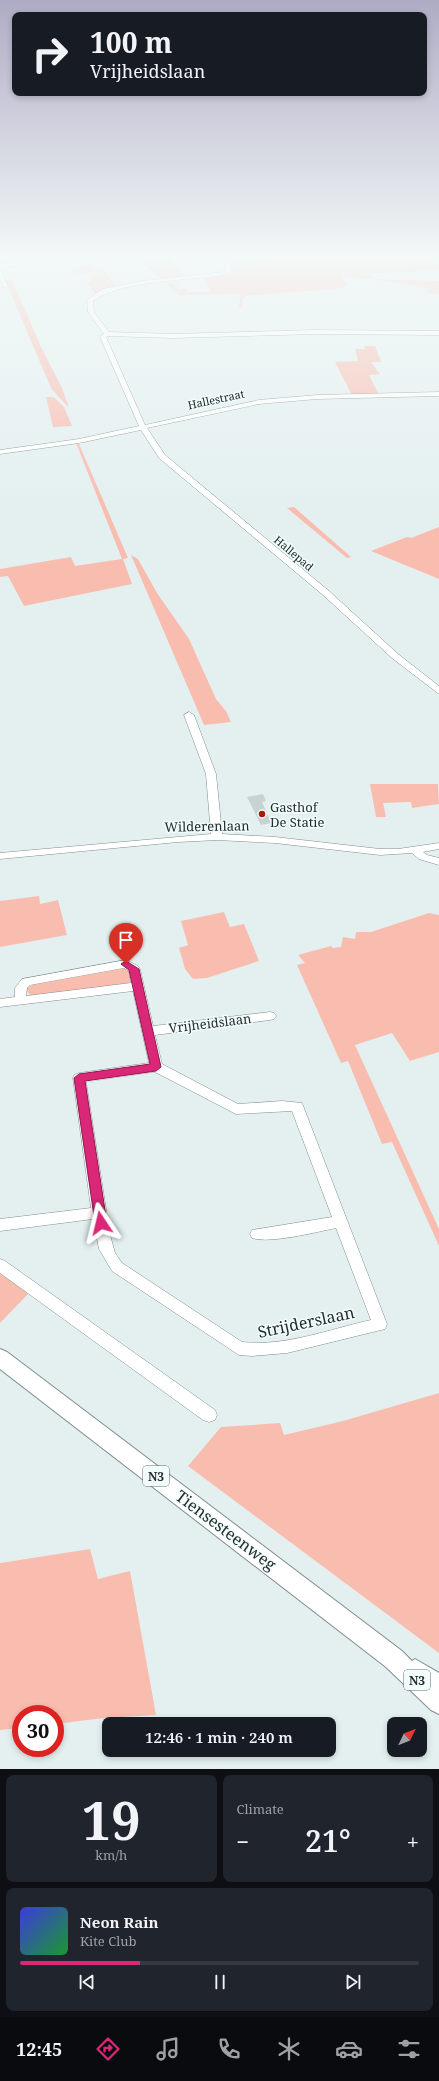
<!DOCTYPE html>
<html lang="en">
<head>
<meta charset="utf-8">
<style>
	:root { --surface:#171b24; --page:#20242c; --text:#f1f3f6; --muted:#9ea1a6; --line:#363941; --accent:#db2777 }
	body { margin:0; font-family:"Noto Serif",serif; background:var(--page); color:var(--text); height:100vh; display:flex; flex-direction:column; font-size:15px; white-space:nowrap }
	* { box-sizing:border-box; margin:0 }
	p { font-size:13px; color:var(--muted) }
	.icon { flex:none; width:22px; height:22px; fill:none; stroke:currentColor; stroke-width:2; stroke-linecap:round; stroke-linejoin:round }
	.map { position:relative; height:1769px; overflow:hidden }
	.panel { display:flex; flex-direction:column; gap:6px; padding:6px; background:#0d0f14; flex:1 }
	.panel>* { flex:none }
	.hud { position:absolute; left:12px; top:12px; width:415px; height:84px; border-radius:8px; box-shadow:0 2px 6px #0003; background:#171b24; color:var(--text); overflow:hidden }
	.needle { width:26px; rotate:47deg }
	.controls { position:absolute; left:387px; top:1717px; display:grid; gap:8px }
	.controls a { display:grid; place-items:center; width:40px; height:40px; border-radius:8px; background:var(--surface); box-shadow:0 2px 6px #0003; font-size:20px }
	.speed { position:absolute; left:12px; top:1705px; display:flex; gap:8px; font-size:20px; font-weight:700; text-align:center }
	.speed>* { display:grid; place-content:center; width:52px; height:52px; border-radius:50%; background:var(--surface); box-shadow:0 2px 6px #0003; line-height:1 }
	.speed .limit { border:6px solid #d22; background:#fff; color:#111 }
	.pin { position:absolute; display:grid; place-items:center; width:34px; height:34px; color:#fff; margin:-41px -17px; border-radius:50% 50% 50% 0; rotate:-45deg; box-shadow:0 0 4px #0007 }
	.pin .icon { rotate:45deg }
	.me { position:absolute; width:44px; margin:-22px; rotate:350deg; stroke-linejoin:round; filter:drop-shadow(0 0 3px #0008) }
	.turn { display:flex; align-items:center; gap:14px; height:84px; padding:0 12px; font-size:18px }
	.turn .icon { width:52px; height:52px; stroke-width:2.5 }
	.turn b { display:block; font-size:28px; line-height:34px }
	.big { font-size:30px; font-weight:600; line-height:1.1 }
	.panel .widget { flex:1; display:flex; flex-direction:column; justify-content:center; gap:6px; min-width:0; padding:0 14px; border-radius:8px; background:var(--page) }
	.panel .dial { align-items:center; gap:0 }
	.dial b { font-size:52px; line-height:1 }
	.song { display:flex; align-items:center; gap:12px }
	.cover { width:48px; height:48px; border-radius:6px; background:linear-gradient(135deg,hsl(240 70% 55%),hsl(130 70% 35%)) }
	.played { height:4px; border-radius:2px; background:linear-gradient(90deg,var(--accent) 30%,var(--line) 30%) }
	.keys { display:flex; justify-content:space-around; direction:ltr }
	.heat { display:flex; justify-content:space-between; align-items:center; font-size:22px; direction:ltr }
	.panel .tiles { flex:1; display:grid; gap:6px; grid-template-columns:1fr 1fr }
	.widget:last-child { grid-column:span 2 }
	.trip { position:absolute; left:102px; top:1717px; width:234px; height:40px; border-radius:8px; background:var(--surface); box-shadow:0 2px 6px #0003; font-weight:600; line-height:40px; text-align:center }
	.dock { display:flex; height:64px; justify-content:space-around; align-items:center; background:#090b0e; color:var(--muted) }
	.dock .icon { width:28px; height:28px }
	.dock .current { color:var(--accent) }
	.dock b { font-size:18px; color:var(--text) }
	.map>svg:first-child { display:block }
</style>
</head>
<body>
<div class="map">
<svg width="439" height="1769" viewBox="0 0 439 1769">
	<rect width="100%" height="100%" fill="#e4f0f0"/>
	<g fill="#f9bdb0">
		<path d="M 168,257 L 185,277 L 161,279 L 139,261 Z"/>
		<path d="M 227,257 L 236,272 L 230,257 L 233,257 L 235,263 L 280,257 L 429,257 L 439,266 L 439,271 L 370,273 L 373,278 L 378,279 L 439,281 L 439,294 L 430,294 L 427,288 L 381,280 L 341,276 L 347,285 L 344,288 L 245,296 L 242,299 L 243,308 L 239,307 L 241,294 L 179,295 L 167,284 L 171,283 L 177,289 L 187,289 L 186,292 L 189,292 L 210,291 L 204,278 L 234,275 Z"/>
		<path d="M 92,265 L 93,269 L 102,267 L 117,287 L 95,294 L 87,282 L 91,282 L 93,273 L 75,274 L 70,269 Z"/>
		<path d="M 5,280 L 12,280 L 41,347 L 62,388 L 69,408 L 51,388 Z"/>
		<path d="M 364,346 L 375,346 L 381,362 L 371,362 L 380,374 L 369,375 L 378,393 L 352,395 L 335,362 L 358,361 L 355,349 L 365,349 Z"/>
		<path d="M 46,397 L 54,397 L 64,407 L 72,426 L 53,427 Z"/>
		<path d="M 76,443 L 79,444 L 128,558 L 123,559 L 132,584 L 24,606 L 8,576 L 0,577 L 0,569 L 71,557 L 75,566 L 122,559 Z"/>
		<path d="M 294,507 L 351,557 L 347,558 L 287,508 Z"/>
		<path d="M 439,527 L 439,579 L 371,551 L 407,537 L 411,538 Z"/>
		<path d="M 131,555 L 138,559 L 157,593 L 189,639 L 216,699 L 226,711 L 231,722 L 204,725 Z"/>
		<path d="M 370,784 L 438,784 L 439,804 L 412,808 L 411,802 L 383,803 L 386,817 L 376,817 Z"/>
		<path d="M 39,896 L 40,904 L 58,900 L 67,935 L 0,947 L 0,901 Z"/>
		<path d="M 224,912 L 230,927 L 244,924 L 259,961 L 207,978 L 193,979 L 185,969 L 179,948 L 188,945 L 181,921 Z"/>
		<path d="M 429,913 L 439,915 L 439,1052 L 410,1061 L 392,1033 L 355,1045 L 439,1229 L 439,1246 L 392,1142 L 382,1144 L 348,1061 L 341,1063 L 297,965 L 305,963 L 298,955 L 331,946 L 333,948 L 341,947 L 343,937 L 355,939 L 356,932 L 371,932 Z"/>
		<path d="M 121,967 L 128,968 L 132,981 L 128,983 L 31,996 L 26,990 L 28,987 L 34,984 Z"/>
		<path d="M 0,1270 L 30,1292 L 0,1323 Z"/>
		<path d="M 439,1393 L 439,1653 L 188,1466 L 221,1427 L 280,1423 L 284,1435 L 343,1421 Z"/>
		<path d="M 90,1549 L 98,1579 L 130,1571 L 156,1715 L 104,1718 L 55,1724 L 55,1714 L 21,1714 L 21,1728 L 0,1730 L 0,1563 Z"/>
	</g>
	<path fill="#c7d3d3" d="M 263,794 L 266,801 L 262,802 L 271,823 L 261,825 L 247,797 Z"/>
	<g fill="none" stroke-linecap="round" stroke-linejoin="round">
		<g stroke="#828d8d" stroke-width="1">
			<g id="minor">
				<path d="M 70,257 L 83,257 L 0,268 L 0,264 Z"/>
				<path d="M 223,257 L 227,257 L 232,269 L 228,274 C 188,282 126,278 93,301 L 94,312 L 109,332 L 173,334 L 315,330 L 439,331 L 439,335 L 315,334 L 173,338 L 108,336 L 106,337 L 145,425 L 259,400 L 317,395 L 439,392 L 439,396 L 317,399 L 259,404 L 147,428 L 165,455 L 329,591 L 398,654 L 439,686 L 439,694 L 392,658 L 323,595 L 159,458 L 141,430 L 79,443 L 0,454 L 0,450 L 79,439 L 139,426 L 100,337 L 104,334 L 88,312 L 87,300 L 103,289 L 142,281 L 224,272 L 226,269 Z"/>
				<path d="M 0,271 L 3,273 L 8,288 L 3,287 L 0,279 Z"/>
				<path d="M 189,712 L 194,715 L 216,774 L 222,834 L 275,837 L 380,849 L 398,849 L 439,843 L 439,849 L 423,852 L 427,855 L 439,858 L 439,865 L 419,859 L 412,853 L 380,855 L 275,843 L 217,840 L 178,842 L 0,859 L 0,853 L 211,834 L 206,774 L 184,715 Z"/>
				<path d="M 126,960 L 138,966 L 140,969 L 153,1026 L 270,1012 L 274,1013 L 276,1016 L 274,1019 L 270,1020 L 155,1035 L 162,1064 L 238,1104 L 282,1101 L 302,1103 L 387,1324 L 385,1329 L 287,1353 L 252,1356 L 239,1355 L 112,1271 L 99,1249 L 93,1219 L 0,1231 L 0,1219 L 91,1208 L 73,1078 L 74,1075 L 79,1073 L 149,1063 L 133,991 L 0,1007 L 0,999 L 15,997 L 15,988 L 22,979 ZM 124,968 L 129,971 L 131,983 L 26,996 L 27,988 L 30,985 ZM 155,1072 L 236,1114 L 292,1111 L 332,1217 L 252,1230 L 250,1234 L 252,1238 C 270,1244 316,1232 336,1228 L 371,1320 C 330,1329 285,1347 242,1342 L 122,1263 L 115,1253 L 110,1235 L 86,1082 Z"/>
				<path d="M 0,1259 L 5,1261 L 215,1410 L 217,1415 L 215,1420 L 209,1422 L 203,1420 L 0,1273 Z"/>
			</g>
		</g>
		<g stroke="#828d8d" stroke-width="2">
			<path id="major" d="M 0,1349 L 7,1352 L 402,1651 L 412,1661 L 415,1659 L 439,1673 L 439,1714 L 431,1710 L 386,1667 L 0,1369 Z"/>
		</g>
		<use href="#minor" fill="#fff" fill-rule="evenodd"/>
		<use href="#major" fill="#fff" fill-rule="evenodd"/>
	</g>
	<linearGradient id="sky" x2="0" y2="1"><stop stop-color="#aeacc4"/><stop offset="0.51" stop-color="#f3f8f8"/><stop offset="1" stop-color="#f3f8f8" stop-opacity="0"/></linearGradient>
	<rect width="439" height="504" fill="url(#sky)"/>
	<path fill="#db2777" stroke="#8e194d" d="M 126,961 L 139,969 L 161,1067 L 156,1071 L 85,1081 L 107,1223 L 105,1226 L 97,1226 L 95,1223 L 74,1078 L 79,1074 L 150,1064 L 129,970 L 121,964 Z"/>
	<circle fill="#aa1a00" stroke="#f1fdfd" stroke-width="1.5" cx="262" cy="814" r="4"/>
	<g text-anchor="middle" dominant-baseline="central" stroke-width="3" stroke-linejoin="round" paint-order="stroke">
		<g font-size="11" fill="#262b2b" stroke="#f1fdfd">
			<text transform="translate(216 399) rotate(-12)">Hallestraat</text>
			<text transform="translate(294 553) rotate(40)">Hallepad</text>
		</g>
		<g fill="#f1fdfd" stroke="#636a6a" stroke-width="1">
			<rect x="143" y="1466" width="26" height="20" rx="3"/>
			<rect x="404" y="1670" width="26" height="20" rx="3"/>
		</g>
		<g font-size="12" font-weight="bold" fill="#262b2b">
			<text x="156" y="1476">N3</text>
			<text x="417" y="1680">N3</text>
		</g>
		<g font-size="13" fill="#262b2b" stroke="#f1fdfd" text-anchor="start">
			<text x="270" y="807">Gasthof<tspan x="270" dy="15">De Statie</tspan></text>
		</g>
		<g font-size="13" fill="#262b2b" stroke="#f1fdfd">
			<text transform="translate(207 826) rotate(-1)">Wilderenlaan</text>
			<text transform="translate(210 1023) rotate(-7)">Vrijheidslaan</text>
		</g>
		<g font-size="16" fill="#262b2b" stroke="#f1fdfd">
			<text transform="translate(306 1322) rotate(-12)">Strijderslaan</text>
			<text transform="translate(226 1530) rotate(37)">Tiensesteenweg</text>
		</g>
	</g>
</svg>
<div class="controls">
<a><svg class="needle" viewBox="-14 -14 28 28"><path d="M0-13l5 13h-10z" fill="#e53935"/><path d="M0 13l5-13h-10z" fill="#9ea1a6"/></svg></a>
</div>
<div class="speed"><div class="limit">30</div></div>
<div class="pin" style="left:126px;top:964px;background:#d93025"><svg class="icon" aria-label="arrive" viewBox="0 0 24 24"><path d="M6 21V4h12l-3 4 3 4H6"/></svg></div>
<svg class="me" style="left:101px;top:1223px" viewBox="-20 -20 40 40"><path d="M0-17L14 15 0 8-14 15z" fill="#db2777" stroke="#fff" stroke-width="4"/></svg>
<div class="trip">12:46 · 1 min · 240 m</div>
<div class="hud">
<div class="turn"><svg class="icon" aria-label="right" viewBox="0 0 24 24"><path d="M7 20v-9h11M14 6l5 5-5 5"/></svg><div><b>100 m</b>Vrijheidslaan</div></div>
</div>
</div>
<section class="panel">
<div class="tiles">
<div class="widget dial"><b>19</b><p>km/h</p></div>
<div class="widget"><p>Climate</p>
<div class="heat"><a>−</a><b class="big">21°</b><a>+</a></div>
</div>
<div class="widget">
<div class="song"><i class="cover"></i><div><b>Neon Rain</b><p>Kite Club</p></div></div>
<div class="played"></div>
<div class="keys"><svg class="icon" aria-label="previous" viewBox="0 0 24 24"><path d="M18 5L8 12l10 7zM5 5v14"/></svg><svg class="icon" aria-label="pause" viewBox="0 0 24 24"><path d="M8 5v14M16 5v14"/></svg><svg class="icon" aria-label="next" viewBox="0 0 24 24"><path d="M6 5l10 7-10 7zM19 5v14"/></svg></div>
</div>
</div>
</section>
<nav class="dock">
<b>12:45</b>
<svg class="icon current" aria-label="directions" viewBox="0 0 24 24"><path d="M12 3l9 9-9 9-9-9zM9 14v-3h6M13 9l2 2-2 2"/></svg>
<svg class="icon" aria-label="music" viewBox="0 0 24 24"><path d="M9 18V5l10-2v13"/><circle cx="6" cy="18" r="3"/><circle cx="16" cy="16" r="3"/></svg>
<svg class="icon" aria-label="phone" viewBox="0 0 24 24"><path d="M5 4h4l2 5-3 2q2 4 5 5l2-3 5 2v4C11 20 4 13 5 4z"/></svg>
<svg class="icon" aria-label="climate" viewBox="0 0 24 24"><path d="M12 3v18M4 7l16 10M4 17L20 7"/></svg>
<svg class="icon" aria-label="car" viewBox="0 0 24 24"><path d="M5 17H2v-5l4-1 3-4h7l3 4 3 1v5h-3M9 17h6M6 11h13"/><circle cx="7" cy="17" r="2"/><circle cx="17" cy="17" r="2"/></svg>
<svg class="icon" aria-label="filters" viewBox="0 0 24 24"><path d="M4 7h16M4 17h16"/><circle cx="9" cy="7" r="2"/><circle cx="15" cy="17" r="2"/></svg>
</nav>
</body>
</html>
